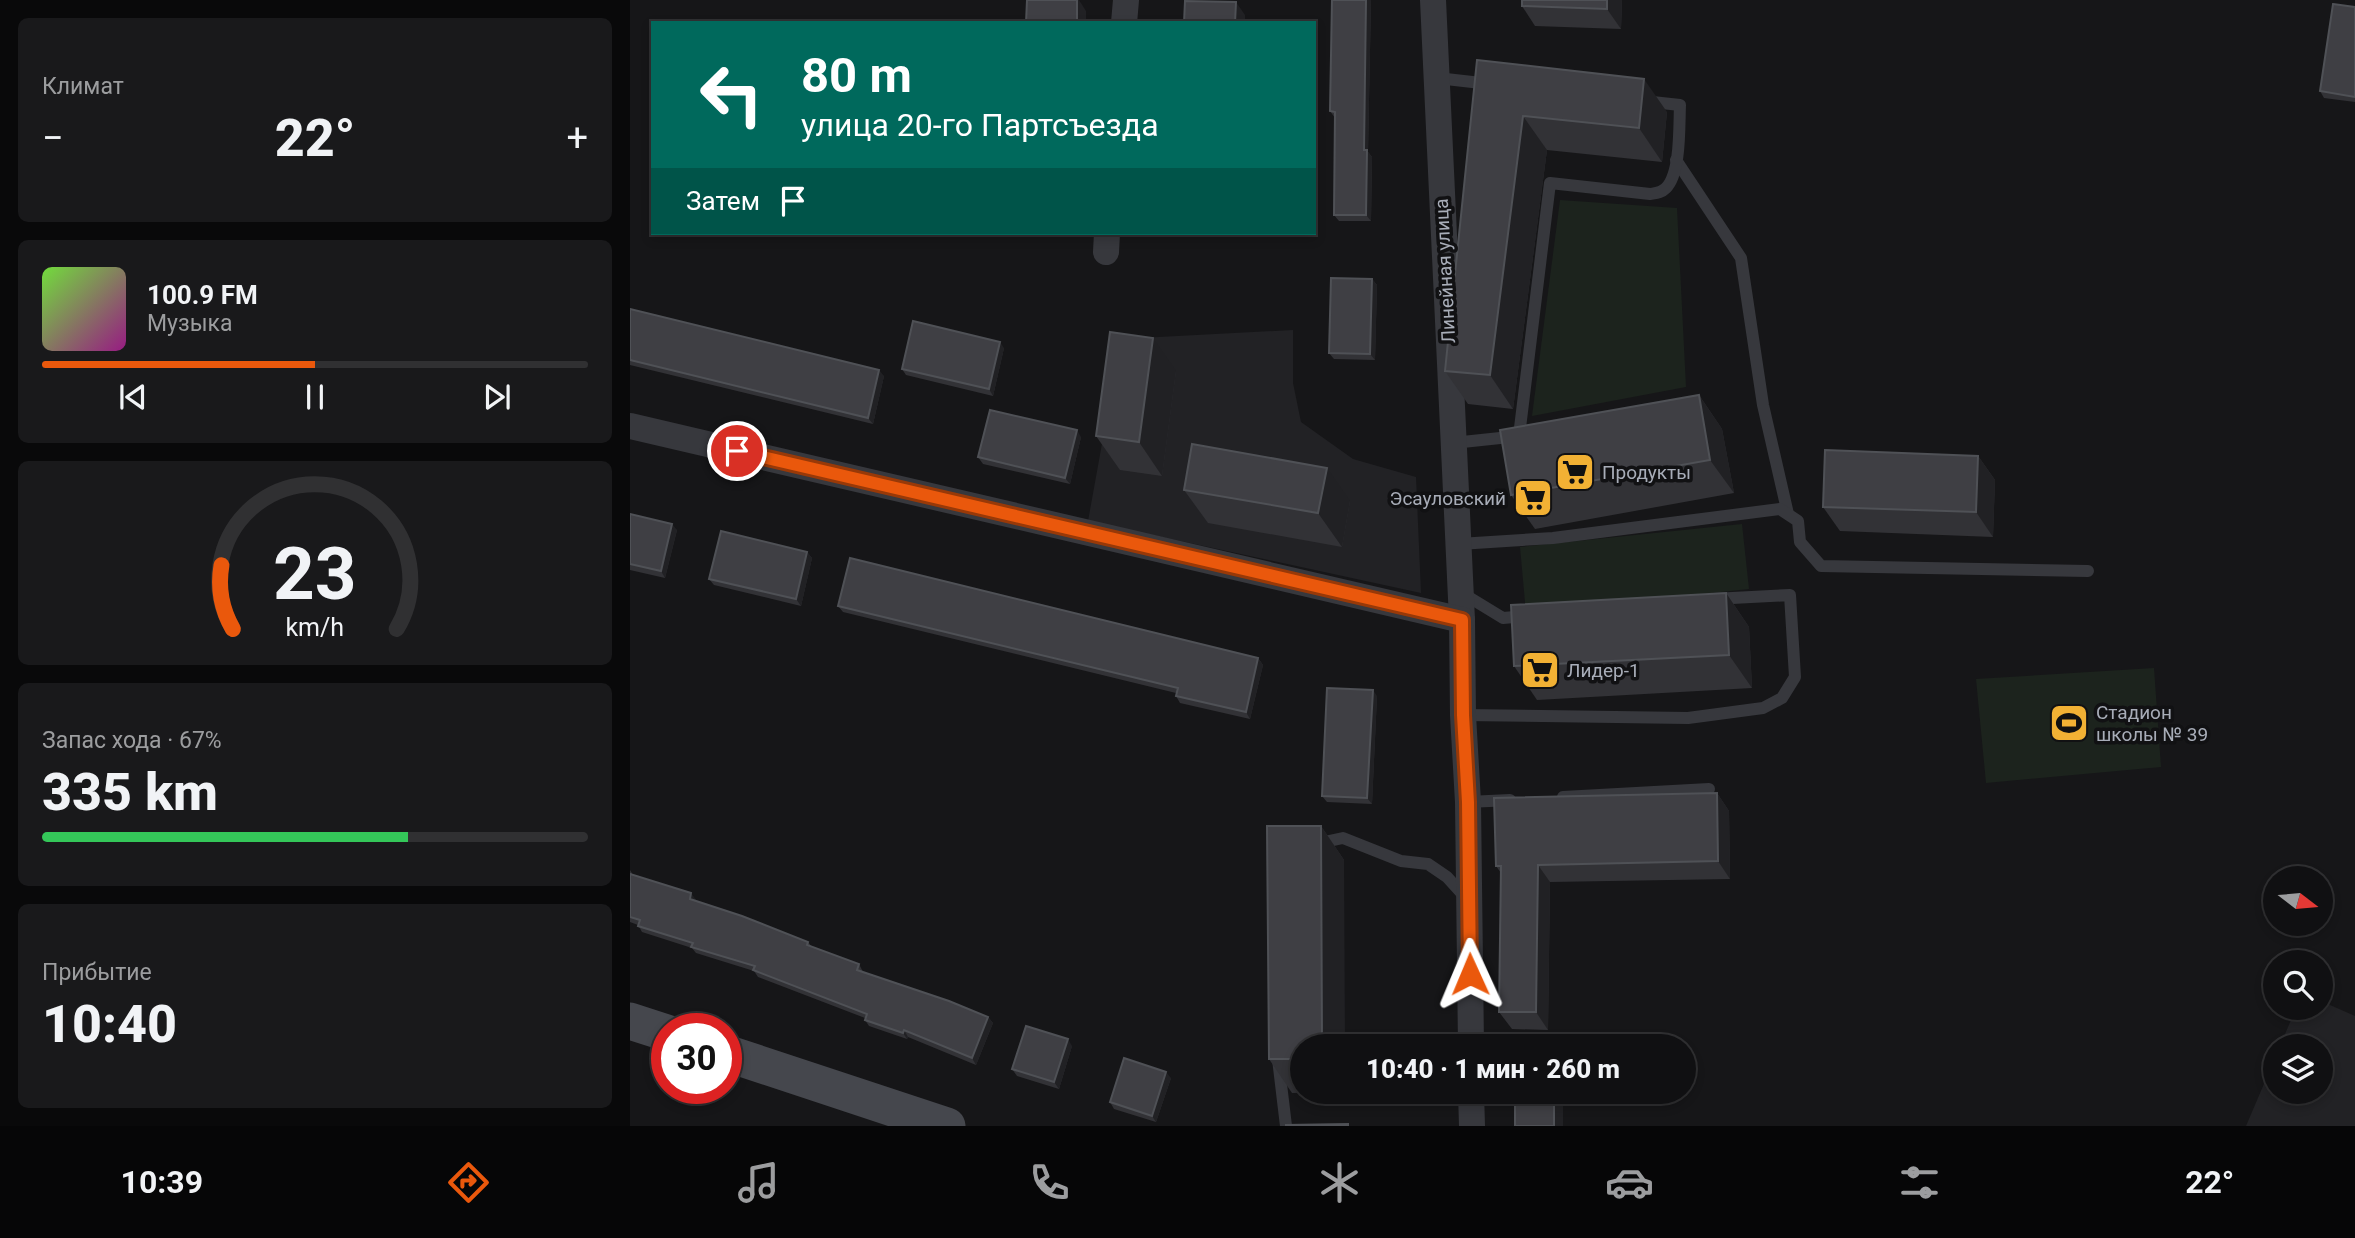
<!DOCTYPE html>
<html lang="ru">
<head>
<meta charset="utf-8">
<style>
	:root { --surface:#101012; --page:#19191b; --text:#f1f3f6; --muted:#9c9d9f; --line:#303032; --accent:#ea580c }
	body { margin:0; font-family:Roboto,sans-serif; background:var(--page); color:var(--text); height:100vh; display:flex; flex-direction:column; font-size:26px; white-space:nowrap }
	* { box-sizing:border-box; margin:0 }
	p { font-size:23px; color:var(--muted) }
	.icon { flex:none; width:38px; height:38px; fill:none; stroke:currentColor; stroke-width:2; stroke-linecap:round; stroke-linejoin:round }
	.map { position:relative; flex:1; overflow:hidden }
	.details { display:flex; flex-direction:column; gap:18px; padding:18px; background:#09090a; width:630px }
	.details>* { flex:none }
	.top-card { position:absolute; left:21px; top:21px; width:665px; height:214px; border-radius:0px; box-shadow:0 4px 10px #0003,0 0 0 2px var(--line); background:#00695c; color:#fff; overflow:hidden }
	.needle { width:46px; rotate:106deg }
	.controls { position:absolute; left:1633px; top:866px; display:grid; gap:14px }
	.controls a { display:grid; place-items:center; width:70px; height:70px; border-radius:50%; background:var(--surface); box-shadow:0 4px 10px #0003,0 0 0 2px var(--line); font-size:35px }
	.speed { position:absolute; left:21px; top:1013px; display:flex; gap:14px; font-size:35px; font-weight:700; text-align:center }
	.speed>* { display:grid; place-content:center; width:91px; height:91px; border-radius:50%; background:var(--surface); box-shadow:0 4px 10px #0003,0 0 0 2px var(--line); line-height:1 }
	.speed .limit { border:10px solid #d22; background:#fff; color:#111 }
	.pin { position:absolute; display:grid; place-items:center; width:60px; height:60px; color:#fff; margin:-30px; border:4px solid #fff; border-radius:50%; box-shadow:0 2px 7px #0007 }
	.me { position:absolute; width:77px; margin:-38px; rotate:359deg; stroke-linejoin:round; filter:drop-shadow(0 0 5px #0008) }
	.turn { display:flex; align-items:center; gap:24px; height:147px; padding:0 35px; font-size:32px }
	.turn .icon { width:91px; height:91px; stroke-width:2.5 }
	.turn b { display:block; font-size:49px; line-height:60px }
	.then { display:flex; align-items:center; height:66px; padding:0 35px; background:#0003; gap:14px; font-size:26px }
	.big { font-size:52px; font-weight:800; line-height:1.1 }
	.details .tile { flex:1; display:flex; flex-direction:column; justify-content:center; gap:10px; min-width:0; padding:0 24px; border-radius:10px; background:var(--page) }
	.details .dial { align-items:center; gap:0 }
	.dial svg { height:182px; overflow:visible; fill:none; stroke:var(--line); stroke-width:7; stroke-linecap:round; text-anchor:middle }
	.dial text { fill:var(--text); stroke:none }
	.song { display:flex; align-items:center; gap:21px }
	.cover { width:84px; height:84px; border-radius:10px; background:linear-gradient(135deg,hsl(100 70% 55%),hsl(310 70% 35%)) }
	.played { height:7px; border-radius:4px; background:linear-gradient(90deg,var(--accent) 50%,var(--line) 50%) }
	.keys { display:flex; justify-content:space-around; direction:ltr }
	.heat { display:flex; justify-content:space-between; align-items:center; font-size:38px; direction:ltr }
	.charge { height:10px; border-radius:5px; background:linear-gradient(90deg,#34c759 67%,var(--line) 0) }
	.trip { position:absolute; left:660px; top:1034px; width:406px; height:70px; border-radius:35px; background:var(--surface); box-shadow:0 4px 10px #0003,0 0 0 2px var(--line); font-weight:800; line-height:70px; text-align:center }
	.tab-bar { display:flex; height:112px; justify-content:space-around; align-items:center; background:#060607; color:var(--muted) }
	.tab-bar .icon { width:49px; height:49px }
	.tab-bar .current { color:var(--accent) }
	.tab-bar b { font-size:32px; color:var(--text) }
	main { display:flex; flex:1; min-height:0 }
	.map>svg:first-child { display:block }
</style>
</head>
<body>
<main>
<section class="details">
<div class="tile"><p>Климат</p>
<div class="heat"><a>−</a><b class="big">22°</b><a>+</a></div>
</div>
<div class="tile">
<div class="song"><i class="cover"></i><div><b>100.9 FM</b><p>Музыка</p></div></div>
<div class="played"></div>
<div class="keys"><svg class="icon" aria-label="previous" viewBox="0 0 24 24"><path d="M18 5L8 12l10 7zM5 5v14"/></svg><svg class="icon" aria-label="pause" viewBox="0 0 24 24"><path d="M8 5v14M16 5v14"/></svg><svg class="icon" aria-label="next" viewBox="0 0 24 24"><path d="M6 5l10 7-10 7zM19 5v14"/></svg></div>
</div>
<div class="tile dial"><svg viewBox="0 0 100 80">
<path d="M14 69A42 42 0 1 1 86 69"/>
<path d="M14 69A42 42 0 0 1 9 41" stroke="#ea580c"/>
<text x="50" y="56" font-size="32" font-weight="700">23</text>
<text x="50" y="72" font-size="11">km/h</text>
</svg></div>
<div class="tile"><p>Запас хода · 67%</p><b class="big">335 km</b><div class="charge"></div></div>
<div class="tile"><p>Прибытие</p><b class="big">10:40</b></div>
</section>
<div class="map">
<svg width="1725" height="1126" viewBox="0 0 1725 1126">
	<rect width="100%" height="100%" fill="#161618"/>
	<g fill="#222225">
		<path d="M 663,330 L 663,383 L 671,422 L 723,459 L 786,477 L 791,593 L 458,521 L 491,339 Z"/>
		<path d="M 1691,1001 L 1725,1016 L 1725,1126 L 1616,1126 L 1645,1058 L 1645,1092 L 1690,1092 L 1690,1046 L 1650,1046 L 1666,1008 L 1690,1008 Z"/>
	</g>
	<g fill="#1c231d">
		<path d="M 930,200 L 1047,208 L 1056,387 L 902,416 Z"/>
		<path d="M 1112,524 L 1119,589 L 896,613 L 890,547 Z"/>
		<path d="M 1524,668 L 1531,767 L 1356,783 L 1346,679 Z"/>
	</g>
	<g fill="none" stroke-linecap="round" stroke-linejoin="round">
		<g stroke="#37383d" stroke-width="12">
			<path d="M 807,78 L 860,84"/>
			<path d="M 1046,160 L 1111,258 L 1133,405 L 1158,514"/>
			<path d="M 823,443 L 889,436 L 920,183 L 1020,194 C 1026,193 1031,193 1036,188 C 1051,173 1049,126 1050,105 L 1013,101"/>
			<path d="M 829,544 L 923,538 L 1150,509 L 1168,521 L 1170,542 L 1191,566 L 1458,571"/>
			<path d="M 832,593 L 873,618 L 897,616"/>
			<path d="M 833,715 L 1058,718 L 1133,708 L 1152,698 L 1165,677 L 1160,595 L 1083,599"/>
			<path d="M 933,797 L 1079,789"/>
			<path d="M 838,802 L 880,800"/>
			<path d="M 685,844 L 713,838 L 771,861 L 798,864 L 817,877 L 836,898"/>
			<path d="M 648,1059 L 656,1126"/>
		</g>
		<g stroke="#37383d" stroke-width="26">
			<path d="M 803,0 L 832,620 L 833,715 L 838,802 L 841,1046"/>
			<path d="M 494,23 L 496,0"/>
			<path d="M 476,252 L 477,233"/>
			<path d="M 0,426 L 832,620"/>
			<path d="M 841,1092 L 842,1126"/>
		</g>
		<g stroke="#45474d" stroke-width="37">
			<path d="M 0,1021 L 37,1033"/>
			<path d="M 96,1053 L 317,1126"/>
		</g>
	</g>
	<g fill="#323236">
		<path d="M 702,0 L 741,0 L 738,152 L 742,157 L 741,221 L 709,221 L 704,215 L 705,118 L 700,111 Z"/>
		<path d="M 892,0 L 992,0 L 991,29 L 905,26 L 892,6 Z"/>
		<path d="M 1725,7 L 1725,102 L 1694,98 L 1690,91 Z"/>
		<path d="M 847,60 L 1037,112 L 1032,162 L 917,150 L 883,409 L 838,404 L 815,371 Z"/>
		<path d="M 742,279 L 747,285 L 745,360 L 704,359 L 699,353 Z"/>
		<path d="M 0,309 L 254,376 L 243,424 L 0,365 Z"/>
		<path d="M 374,348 L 363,396 L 276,375 L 272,369 Z"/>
		<path d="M 546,371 L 532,476 L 490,470 L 466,436 Z"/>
		<path d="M 1069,395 L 1092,429 L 1104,493 L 905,529 L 881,495 Z"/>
		<path d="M 451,437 L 440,484 L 353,464 L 348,457 Z"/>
		<path d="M 1348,456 L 1365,480 L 1363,537 L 1210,531 L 1193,507 Z"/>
		<path d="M 554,490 L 720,501 L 712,547 L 578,523 Z"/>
		<path d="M 0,514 L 47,530 L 35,578 L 0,570 Z"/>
		<path d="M 177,552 L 182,558 L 171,606 L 84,585 L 79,579 Z"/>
		<path d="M 1096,593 L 1119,627 L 1122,688 L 907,700 L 884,666 Z"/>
		<path d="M 208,606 L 628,658 L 633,665 L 620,719 L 550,703 L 546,696 L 546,693 L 213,612 Z"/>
		<path d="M 747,696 L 742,804 L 697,802 L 692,796 Z"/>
		<path d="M 1087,793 L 1099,811 L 1100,879 L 920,882 L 918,1030 L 882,1029 L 869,1012 L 871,873 L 866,866 Z"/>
		<path d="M 691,826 L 714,860 L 672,1046 L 672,1092 L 712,1092 L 662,1093 L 639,1059 Z"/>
		<path d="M 0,870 L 3,875 L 66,900 L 66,901 L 178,942 L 182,947 L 229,964 L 233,972 L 358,1017 L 363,1023 L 346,1065 L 278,1037 L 277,1039 L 239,1026 L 235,1020 L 235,1018 L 128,977 L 124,971 L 66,953 L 62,948 L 12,932 L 8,925 L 0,922 Z"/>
		<path d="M 442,1046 L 429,1089 L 387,1076 L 382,1069 Z"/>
		<path d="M 541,1078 L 526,1122 L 484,1109 L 480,1102 Z"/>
	</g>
	<g fill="#212124">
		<path d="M 441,0 L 449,0 L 456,11 L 456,23 L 447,23 Z"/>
		<path d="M 736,0 L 741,0 L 738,152 L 742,157 L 741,221 L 736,215 L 734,150 Z"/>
		<path d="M 977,0 L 992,0 L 991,29 L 977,9 Z"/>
		<path d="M 606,2 L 615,15 L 615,23 L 605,23 Z"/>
		<path d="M 1014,79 L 1037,112 L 1032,162 L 1009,128 Z"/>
		<path d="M 893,116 L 917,150 L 883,409 L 860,375 Z"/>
		<path d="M 742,279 L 747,285 L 745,360 L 740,354 Z"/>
		<path d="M 523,338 L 546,371 L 532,476 L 509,442 Z"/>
		<path d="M 370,342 L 374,348 L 363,396 L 359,389 Z"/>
		<path d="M 249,370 L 254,376 L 243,424 L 238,418 Z"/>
		<path d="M 1069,395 L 1092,429 L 1104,493 L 1080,460 Z"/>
		<path d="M 447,430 L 451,437 L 440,484 L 435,478 Z"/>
		<path d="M 1348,456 L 1365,480 L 1363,537 L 1346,512 Z"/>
		<path d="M 697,468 L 720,501 L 712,547 L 688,513 Z"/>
		<path d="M 42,524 L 47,530 L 35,578 L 31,571 Z"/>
		<path d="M 177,552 L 182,558 L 171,606 L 166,599 Z"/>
		<path d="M 1096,593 L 1119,627 L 1122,688 L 1099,655 Z"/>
		<path d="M 628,658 L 633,665 L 620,719 L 616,712 Z"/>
		<path d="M 743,690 L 747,696 L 742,804 L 737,798 Z"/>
		<path d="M 1087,793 L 1099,811 L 1100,879 L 1088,861 Z"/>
		<path d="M 691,826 L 714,860 L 715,1046 L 692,1046 Z"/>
		<path d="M 908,865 L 920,882 L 918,1030 L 906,1012 Z"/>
		<path d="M 61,893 L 66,900 L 64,906 L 60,899 Z"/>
		<path d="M 358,1017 L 363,1023 L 346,1065 L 342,1058 Z"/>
		<path d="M 274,1030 L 278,1037 L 277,1039 L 273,1033 Z"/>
		<path d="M 438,1039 L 442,1046 L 429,1089 L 424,1082 Z"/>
		<path d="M 536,1072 L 541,1078 L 526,1122 L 522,1116 Z"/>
		<path d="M 924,1092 L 933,1105 L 933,1126 L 924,1126 Z"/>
	</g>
	<g fill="#3f3f44" stroke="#4f5156" stroke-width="2">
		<path d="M 397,0 L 447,0 L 447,23 L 396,23 Z"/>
		<path d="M 702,0 L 736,0 L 734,150 L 737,150 L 736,215 L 704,215 L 705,112 L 700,111 Z"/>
		<path d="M 892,0 L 977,0 L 977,9 L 892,6 Z"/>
		<path d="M 555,1 L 606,2 L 605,23 L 554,23 Z"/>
		<path d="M 1703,4 L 1725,7 L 1725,97 L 1690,91 Z"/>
		<path d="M 847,60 L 1014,79 L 1009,128 L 893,116 L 860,375 L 815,371 Z"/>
		<path d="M 701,278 L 742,279 L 740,354 L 699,353 Z"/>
		<path d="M 0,309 L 249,370 L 238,418 L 0,360 Z"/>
		<path d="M 283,321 L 370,342 L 359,389 L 272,369 Z"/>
		<path d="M 480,332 L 523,338 L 509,442 L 466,436 Z"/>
		<path d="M 1069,395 L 1080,460 L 881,495 L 870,430 Z"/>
		<path d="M 360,410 L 447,430 L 435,478 L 348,457 Z"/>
		<path d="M 562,444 L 697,468 L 688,513 L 554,490 Z"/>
		<path d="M 1195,450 L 1348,456 L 1346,512 L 1193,507 Z"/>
		<path d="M 0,514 L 42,524 L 31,571 L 0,564 Z"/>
		<path d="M 91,531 L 177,552 L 166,599 L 79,579 Z"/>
		<path d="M 220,558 L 628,658 L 616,712 L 546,696 L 548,688 L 208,606 Z"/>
		<path d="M 1096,593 L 1099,655 L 884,666 L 881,605 Z"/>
		<path d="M 697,688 L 743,690 L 737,798 L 692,796 Z"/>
		<path d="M 1087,793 L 1088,861 L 908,865 L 906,1012 L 869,1012 L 871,866 L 866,866 L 864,798 Z"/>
		<path d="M 637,826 L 691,826 L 692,1046 L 672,1046 L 672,1059 L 639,1059 Z"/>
		<path d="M 0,874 L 61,893 L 60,899 L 112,916 L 178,942 L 177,945 L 229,964 L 227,970 L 319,1001 L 358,1017 L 342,1058 L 274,1030 L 273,1033 L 235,1020 L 237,1014 L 123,970 L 125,966 L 61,947 L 63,943 L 8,926 L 10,920 L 0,917 Z"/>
		<path d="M 396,1026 L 438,1039 L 424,1082 L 382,1069 Z"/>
		<path d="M 494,1058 L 536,1072 L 522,1116 L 480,1102 Z"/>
		<rect x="885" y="1092" width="39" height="34"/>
		<path d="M 718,1124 L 718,1126 L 656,1126 L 656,1125 Z"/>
	</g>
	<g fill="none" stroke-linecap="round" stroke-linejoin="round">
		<g stroke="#983908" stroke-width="18">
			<path id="route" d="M 107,451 L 832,620 L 833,715 L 838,802 L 840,974"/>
		</g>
		<use href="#route" stroke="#ea580c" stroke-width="12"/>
	</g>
	<defs>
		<g id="supermarket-square" transform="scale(2.0125)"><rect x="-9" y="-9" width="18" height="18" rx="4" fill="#f2b134" stroke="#111113"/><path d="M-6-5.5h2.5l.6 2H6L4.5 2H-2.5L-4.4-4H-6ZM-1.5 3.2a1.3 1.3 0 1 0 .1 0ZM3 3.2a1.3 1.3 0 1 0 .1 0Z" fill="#111"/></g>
		<g id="stadium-square" transform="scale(2.0125)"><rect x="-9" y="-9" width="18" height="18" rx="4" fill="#f2b134" stroke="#111113"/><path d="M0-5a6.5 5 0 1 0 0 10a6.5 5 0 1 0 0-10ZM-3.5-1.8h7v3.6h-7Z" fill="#111"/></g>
	</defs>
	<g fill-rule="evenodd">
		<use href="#supermarket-square" x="945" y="472"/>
		<use href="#supermarket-square" x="903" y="498"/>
		<use href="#supermarket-square" x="910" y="670"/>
		<use href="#stadium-square" x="1439" y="723"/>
	</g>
	<g text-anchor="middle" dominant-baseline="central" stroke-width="7" stroke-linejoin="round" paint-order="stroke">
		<g font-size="19" fill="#a8adb8" stroke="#111113">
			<text transform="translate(815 271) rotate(-93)">Линейная улица</text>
		</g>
		<g font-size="19" fill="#a8adb8" stroke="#111113" text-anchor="start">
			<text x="972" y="472">Продукты</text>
			<text x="876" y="498" text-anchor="end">Эсауловский</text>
			<text x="937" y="670">Лидер-1</text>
			<text x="1466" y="712">Стадион<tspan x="1466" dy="22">школы № 39</tspan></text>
		</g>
	</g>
</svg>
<div class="controls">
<a><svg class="needle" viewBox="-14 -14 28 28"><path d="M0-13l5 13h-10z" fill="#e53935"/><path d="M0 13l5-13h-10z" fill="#9c9d9f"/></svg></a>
<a><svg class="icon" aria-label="search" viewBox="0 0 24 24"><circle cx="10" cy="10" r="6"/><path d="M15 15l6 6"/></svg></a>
<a><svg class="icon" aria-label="layers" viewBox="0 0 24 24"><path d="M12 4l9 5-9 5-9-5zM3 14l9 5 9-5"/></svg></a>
</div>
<div class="speed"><div class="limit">30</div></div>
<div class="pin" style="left:107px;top:451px;background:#d93025"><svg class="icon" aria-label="arrive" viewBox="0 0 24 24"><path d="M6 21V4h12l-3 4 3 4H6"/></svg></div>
<svg class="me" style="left:840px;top:974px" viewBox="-20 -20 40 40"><path d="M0-17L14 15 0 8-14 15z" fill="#ea580c" stroke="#fff" stroke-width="4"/></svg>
<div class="trip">10:40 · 1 мин · 260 m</div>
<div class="top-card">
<div class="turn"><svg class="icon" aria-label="left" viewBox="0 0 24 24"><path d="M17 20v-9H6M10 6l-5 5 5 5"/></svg><div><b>80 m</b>улица 20-го Партсъезда</div></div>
<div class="then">Затем<svg class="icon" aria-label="arrive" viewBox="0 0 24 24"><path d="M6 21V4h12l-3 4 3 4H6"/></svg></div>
</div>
</div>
</main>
<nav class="tab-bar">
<b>10:39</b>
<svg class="icon current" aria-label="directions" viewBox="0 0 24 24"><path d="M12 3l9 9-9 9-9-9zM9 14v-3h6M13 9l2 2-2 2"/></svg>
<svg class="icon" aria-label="music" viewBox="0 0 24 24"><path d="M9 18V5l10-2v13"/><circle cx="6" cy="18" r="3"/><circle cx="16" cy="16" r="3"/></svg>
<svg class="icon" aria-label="phone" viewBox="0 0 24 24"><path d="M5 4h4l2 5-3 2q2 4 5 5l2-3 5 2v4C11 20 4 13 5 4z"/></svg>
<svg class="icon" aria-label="climate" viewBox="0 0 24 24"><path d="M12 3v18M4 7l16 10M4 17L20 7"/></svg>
<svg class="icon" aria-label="car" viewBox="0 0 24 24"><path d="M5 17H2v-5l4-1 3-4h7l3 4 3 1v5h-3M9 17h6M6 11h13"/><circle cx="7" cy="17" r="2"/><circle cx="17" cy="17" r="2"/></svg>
<svg class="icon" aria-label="filters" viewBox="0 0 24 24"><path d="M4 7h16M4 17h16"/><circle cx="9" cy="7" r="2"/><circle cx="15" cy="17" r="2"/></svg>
<b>22°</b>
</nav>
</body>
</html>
